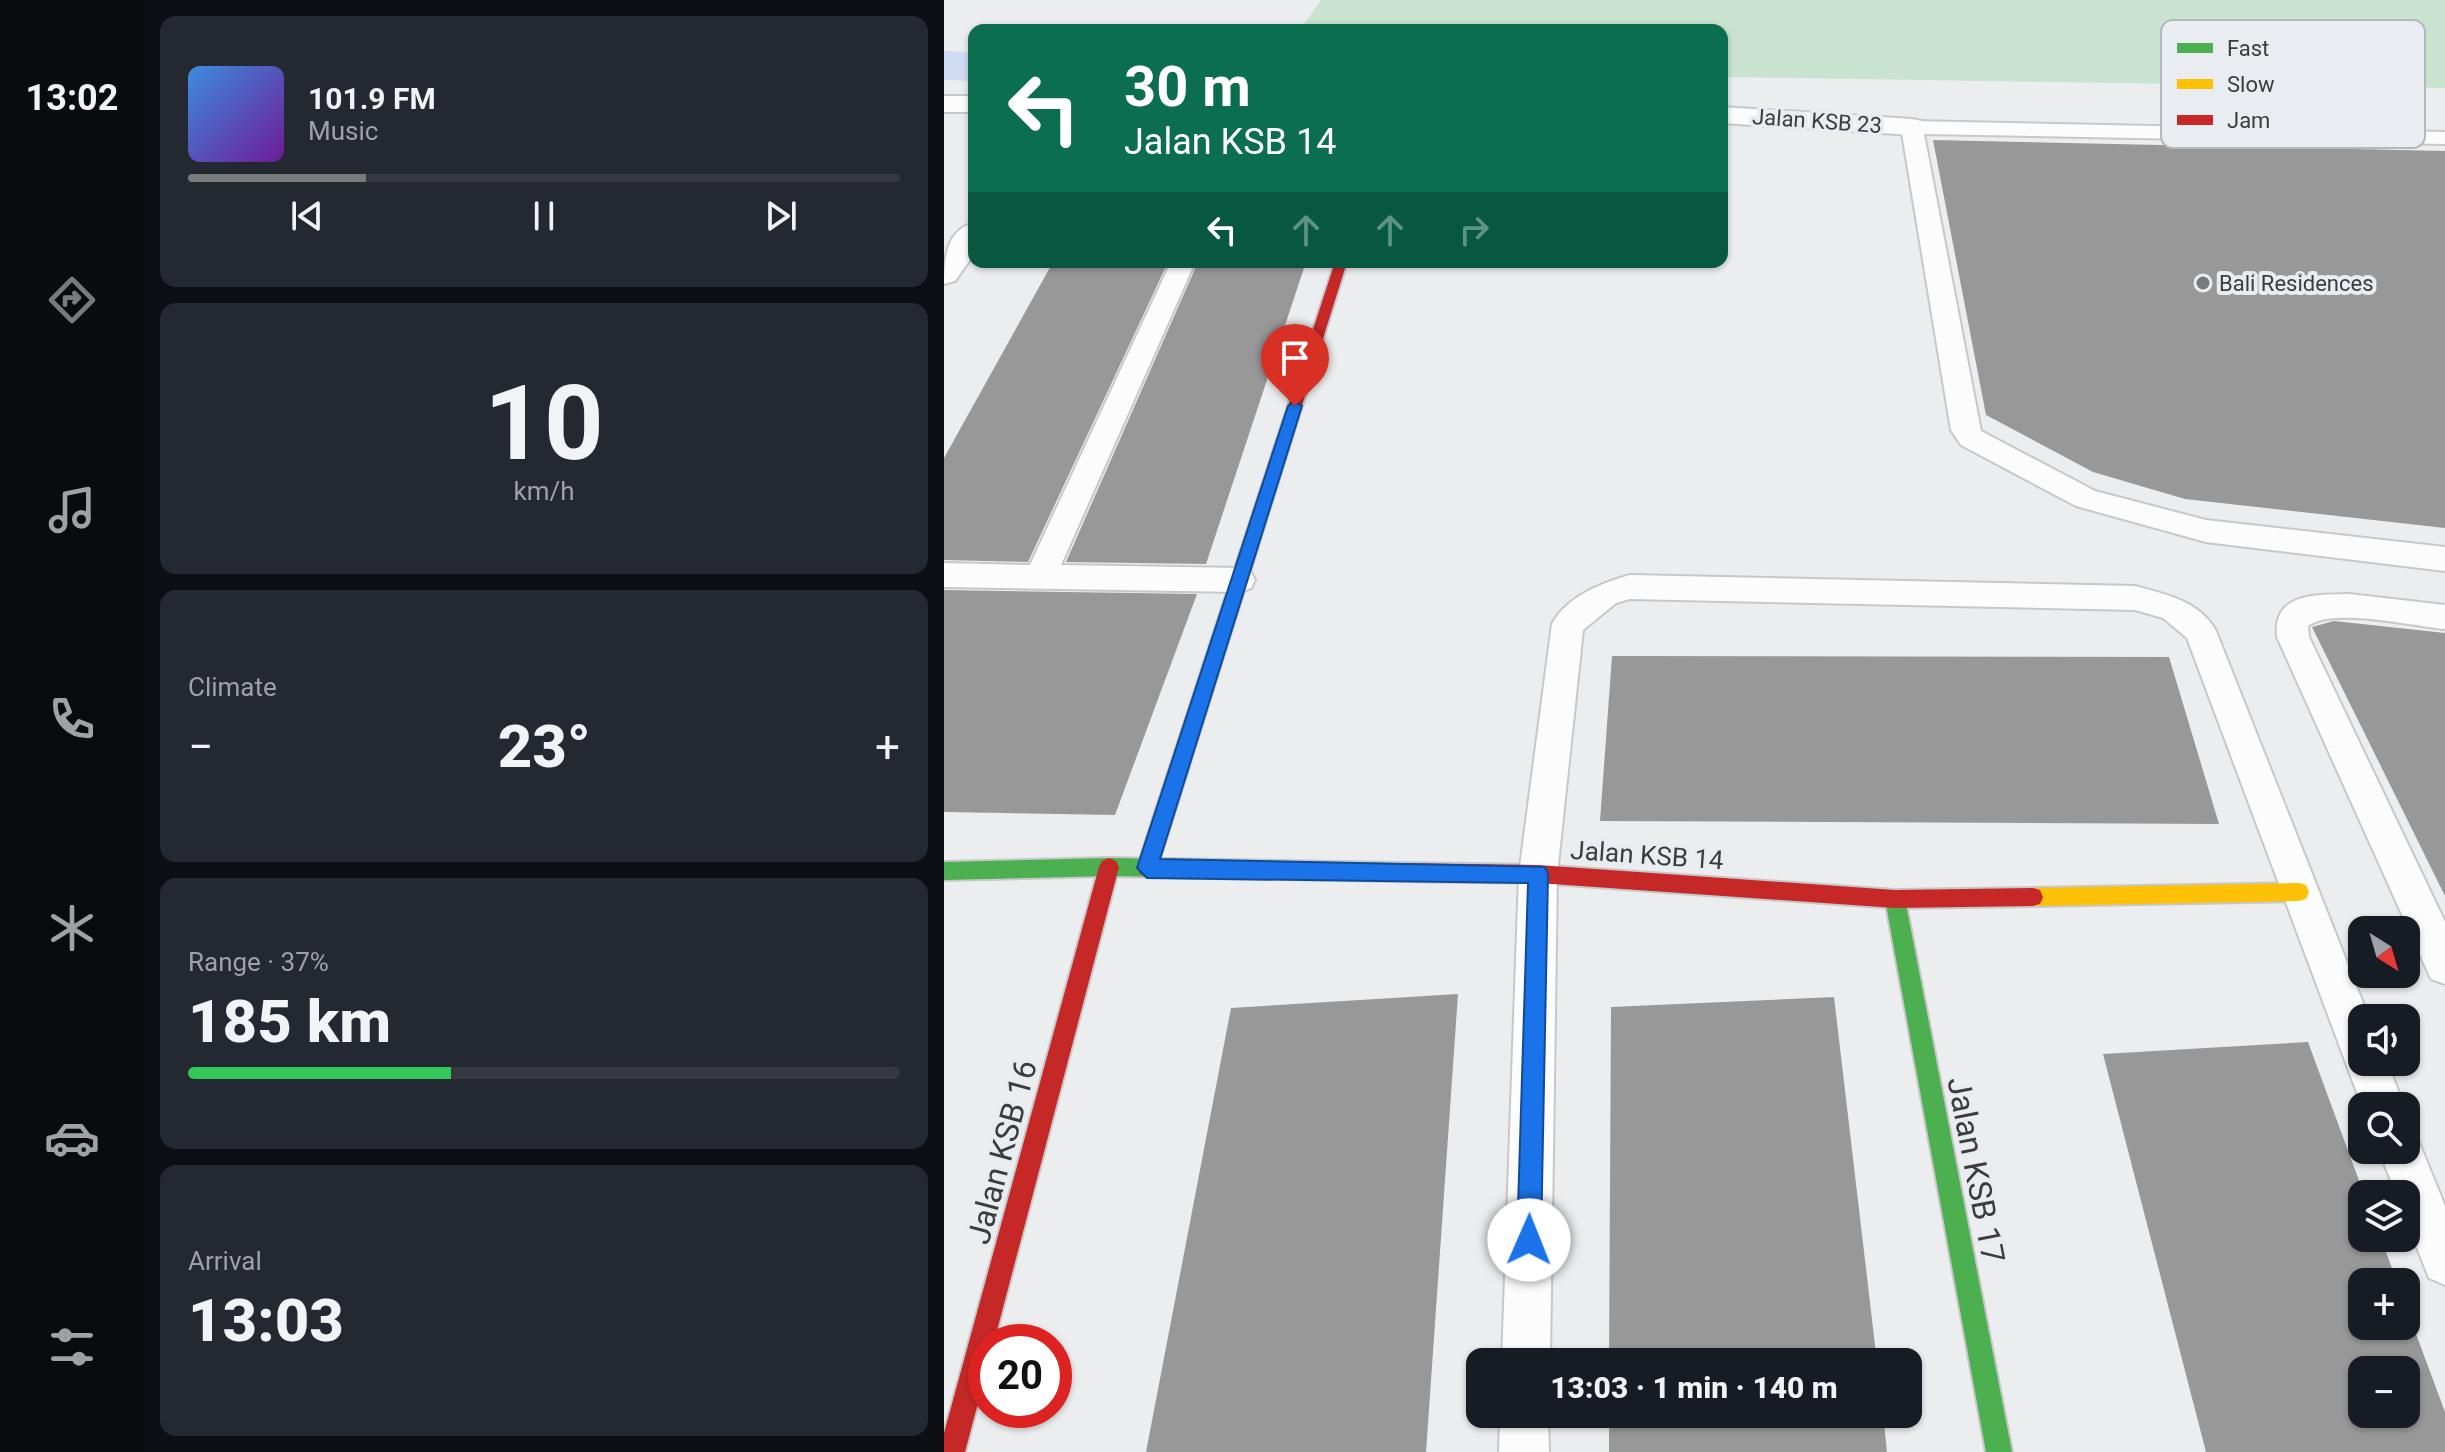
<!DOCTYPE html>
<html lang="en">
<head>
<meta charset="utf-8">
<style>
	:root { --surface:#171b24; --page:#242831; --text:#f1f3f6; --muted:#9ea1a6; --line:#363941; --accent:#787a7b }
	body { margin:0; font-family:Roboto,sans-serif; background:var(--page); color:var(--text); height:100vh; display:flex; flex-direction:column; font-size:30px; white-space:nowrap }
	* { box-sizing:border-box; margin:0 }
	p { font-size:26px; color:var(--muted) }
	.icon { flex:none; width:44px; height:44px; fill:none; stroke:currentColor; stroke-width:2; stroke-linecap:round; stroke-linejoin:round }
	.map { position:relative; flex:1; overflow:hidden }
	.drawer { display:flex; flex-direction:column; gap:16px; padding:16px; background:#0d0f14; width:800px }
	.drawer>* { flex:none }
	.banner { position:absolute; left:24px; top:24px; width:760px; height:244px; border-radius:16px; box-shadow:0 2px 6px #0004; background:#0b6e4f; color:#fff; overflow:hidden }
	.needle { width:52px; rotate:143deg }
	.buttons { position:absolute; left:1404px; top:916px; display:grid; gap:16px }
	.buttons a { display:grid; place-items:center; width:72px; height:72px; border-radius:16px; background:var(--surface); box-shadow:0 2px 6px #0004; font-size:40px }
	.speed { position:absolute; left:24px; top:1324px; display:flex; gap:16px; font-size:40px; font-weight:700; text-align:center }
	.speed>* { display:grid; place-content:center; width:104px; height:104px; border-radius:50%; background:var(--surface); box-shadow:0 2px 6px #0004; line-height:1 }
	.speed .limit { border:12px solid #d22; background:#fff; color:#111 }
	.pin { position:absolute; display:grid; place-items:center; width:68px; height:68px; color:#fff; margin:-82px -34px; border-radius:50% 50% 50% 0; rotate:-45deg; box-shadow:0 0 8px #0007 }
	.pin .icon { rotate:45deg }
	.me { position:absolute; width:88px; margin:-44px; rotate:1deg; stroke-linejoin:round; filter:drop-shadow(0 0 6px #0008) }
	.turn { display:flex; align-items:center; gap:28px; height:168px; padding:0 24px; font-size:36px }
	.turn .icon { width:104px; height:104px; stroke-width:2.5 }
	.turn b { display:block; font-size:56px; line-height:68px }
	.lanes { display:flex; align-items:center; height:76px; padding:0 24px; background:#0003; justify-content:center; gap:40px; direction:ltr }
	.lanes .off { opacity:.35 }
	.big { font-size:60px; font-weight:800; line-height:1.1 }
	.drawer .card { flex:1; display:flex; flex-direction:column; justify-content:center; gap:12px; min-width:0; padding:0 28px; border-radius:16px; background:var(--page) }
	.drawer .dial { align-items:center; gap:0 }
	.dial b { font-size:104px; line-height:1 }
	.song { display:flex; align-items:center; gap:24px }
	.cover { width:96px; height:96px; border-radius:12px; background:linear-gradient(135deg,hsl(210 70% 55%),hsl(280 70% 35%)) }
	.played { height:8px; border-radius:4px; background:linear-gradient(90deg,var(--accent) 25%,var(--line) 25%) }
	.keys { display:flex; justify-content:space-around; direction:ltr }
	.heat { display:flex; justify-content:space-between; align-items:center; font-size:44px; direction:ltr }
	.charge { height:12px; border-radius:6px; background:linear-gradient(90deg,#34c759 37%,var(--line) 0) }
	.trip { position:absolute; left:522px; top:1348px; width:456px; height:80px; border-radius:16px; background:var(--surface); box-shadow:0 2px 6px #0004; font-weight:800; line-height:80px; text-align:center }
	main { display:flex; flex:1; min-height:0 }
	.menu { display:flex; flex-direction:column; width:144px; justify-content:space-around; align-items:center; background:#090b0e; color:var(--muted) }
	.menu .icon { width:56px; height:56px }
	.menu .current { color:var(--accent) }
	.menu b { font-size:36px; color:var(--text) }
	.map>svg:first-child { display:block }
</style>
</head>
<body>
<main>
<nav class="menu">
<b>13:02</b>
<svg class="icon current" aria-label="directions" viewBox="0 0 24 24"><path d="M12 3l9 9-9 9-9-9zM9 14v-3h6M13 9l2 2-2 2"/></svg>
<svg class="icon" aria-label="music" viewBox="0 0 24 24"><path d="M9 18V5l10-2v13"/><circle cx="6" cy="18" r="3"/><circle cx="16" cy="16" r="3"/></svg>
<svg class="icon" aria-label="phone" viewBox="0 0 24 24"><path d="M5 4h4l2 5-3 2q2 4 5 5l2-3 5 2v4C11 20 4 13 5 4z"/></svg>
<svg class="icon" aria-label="climate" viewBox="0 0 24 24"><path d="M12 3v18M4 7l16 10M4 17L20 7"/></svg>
<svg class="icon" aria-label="car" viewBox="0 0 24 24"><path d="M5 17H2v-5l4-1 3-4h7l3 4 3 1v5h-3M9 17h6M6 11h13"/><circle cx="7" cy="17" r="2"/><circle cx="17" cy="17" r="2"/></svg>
<svg class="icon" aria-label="filters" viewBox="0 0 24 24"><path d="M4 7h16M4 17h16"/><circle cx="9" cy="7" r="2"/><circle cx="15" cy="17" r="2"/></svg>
</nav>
<section class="drawer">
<div class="card">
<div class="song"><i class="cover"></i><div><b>101.9 FM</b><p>Music</p></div></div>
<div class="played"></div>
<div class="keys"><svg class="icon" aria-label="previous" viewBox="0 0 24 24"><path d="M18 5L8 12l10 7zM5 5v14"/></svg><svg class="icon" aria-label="pause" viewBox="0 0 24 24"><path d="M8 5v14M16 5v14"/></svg><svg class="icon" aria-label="next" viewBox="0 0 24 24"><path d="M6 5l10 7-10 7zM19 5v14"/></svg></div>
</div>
<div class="card dial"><b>10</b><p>km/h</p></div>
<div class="card"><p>Climate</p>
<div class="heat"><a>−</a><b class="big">23°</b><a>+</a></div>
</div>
<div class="card"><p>Range · 37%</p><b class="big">185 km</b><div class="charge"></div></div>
<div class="card"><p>Arrival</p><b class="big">13:03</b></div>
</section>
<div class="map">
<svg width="1501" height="1452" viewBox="0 0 1501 1452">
	<rect width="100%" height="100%" fill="#ebedef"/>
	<path fill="#c9e3d1" d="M 377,0 L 1501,0 L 1501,88 L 778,77 L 778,30 L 356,30 Z"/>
	<path fill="#d0dcf3" d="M 0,51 L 30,52 L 30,81 L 0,80 Z"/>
	<g fill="#989899" fill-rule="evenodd">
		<path d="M 989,140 L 1501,151 L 1501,528 L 1241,499 L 1149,472 L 1042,415 Z"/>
		<path d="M 109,262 L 224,262 L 84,562 L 0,560 L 0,458 Z"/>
		<path d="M 254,262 L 362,262 L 262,564 L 122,562 Z"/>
		<path d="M 0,590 L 253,594 L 171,815 L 0,812 Z"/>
		<path d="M 1390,621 L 1501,633 L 1501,896 L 1368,627 Z"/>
		<path d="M 668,656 L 1225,657 L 1275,824 L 656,821 Z"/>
		<path d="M 514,994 L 482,1452 L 202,1452 L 287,1008 Z"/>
		<path d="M 890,997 L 933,1362 L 665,1362 L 667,1007 Z"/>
		<path d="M 1364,1042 L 1420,1194 L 1418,1238 L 1437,1238 L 1453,1282 L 1418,1282 L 1418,1326 L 1462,1326 L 1462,1307 L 1501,1412 L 1501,1452 L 1262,1452 L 1159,1054 ZM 1418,1370 L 1462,1370 L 1462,1414 L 1418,1414 Z"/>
		<path d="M 665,1414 L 939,1414 L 943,1452 L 665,1452 Z"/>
	</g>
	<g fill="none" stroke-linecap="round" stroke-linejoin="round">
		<g stroke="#c6c8c9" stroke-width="4">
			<g id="lane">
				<path d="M 968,121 L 1501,132 L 1501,144 L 980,134 L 1037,431 L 1151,491 L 1262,520 L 1501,547 L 1501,571 L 1262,542 L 1132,506 L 1017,445 L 1007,430 L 957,127 Z"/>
				<path d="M 227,262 L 251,262 L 117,565 L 296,568 L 307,572 L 311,580 L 307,588 L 296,592 L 0,587 L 0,563 L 86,565 Z"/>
				<path d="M 686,575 L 1191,586 C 1221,594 1256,601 1272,631 L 1425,1018 L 1418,1018 L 1418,1062 L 1443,1062 L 1460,1106 L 1418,1106 L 1243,638 L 1219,618 L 1191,610 L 686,599 L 672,603 L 639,630 L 613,874 L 606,1362 L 558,1362 L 575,874 L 608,624 C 623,596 658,583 686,575 Z"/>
				<path d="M 1405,594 L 1501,605 L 1501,629 C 1469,626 1388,607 1364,626 L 1365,637 L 1501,922 L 1501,984 L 1487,979 L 1333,637 C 1328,592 1373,595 1405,594 Z"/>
				<path d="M 1462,1131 L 1472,1135 L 1501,1206 L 1501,1285 L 1485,1278 L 1462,1220 L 1462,1194 L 1452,1194 L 1435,1150 L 1462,1150 Z"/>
				<path d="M 556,1414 L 604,1414 L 605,1452 L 555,1452 Z"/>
			</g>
		</g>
		<g stroke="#c6c8c9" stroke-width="4">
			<g id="street">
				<rect x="0" y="96" width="30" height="16"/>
				<path d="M 778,107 L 968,119 L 978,121 L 982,127 L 978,133 L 968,135 L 778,123 Z"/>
				<path d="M 30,223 L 30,254 L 11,281 L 0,284 C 0,259 2,230 30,223 Z"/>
			</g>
		</g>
		<g stroke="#c6c8c9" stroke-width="4">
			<g id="fast">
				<path d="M 165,858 L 452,863 L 459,866 L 462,872 L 459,878 L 452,881 L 165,876 L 0,880 L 0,862 Z"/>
				<path d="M 951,890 L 958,892 L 961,899 L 1068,1452 L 1042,1452 L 941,899 L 944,892 Z"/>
			</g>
		</g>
		<g stroke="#c6c8c9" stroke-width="4">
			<path id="slow" d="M 1355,883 L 1362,885 L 1365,892 L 1362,899 L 1355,901 L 1089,906 L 1082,904 L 1079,897 L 1082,890 L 1089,888 Z"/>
		</g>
		<g stroke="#c6c8c9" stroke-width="4">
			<g id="jam">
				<path d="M 391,262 L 403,262 L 213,868 L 210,874 L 203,877 L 196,874 L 193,868 Z"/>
				<path d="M 165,858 L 172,861 L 175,867 L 50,1342 L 42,1342 L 42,1373 L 21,1452 L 0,1452 L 0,1433 L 155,867 L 158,861 Z"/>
				<path d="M 452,863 L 594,865 L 951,890 L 1089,888 L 1096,890 L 1099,897 L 1096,904 L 1089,906 L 951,908 L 594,883 L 452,881 L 445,878 L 442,872 L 445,866 Z"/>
			</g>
		</g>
		<use href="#lane" fill="#fcfcfd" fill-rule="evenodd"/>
		<use href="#street" fill="#fcfcfd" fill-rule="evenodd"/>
		<use href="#fast" fill="#4caf50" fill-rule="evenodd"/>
		<use href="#slow" fill="#ffc107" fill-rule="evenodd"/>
		<use href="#jam" fill="#c62828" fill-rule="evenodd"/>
	</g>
	<path fill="#1a73e8" stroke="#114b97" stroke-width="2" d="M 351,401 L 358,406 L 216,859 L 601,867 L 604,874 L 597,1240 L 593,1249 L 585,1252 L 576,1249 L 573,1240 L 584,883 L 203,878 L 193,868 L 344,406 Z"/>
	<circle fill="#787a7b" stroke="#e9edf1" stroke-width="3" cx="1259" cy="283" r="8"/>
	<g text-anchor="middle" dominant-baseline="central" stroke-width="8" stroke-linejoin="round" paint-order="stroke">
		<g font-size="22" fill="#3a3c3d" stroke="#e9edf1">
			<text transform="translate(873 121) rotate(4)">Jalan KSB 23</text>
		</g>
		<g font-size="22" fill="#3a3c3d" stroke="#e9edf1" text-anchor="start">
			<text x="1275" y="283">Bali Residences</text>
		</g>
		<g font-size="26" fill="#3a3c3d" stroke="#e9edf1">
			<text transform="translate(703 855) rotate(4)">Jalan KSB 14</text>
		</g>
		<g font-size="32" fill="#3a3c3d" stroke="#e9edf1">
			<text transform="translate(58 1152) rotate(-75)">Jalan KSB 16</text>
			<text transform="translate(1032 1170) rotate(79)">Jalan KSB 17</text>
		</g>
	</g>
	<rect x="1217" y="20" width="264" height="128" rx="12" fill="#e9edf1" stroke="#b4b8bb" stroke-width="2"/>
	<rect x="1233" y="43" width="36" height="10" fill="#4caf50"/>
	<rect x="1233" y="79" width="36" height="10" fill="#ffc107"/>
	<rect x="1233" y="115" width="36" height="10" fill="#c62828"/>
	<g font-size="22" fill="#3a3c3d">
		<text x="1283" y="56">Fast</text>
		<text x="1283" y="92">Slow</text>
		<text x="1283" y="128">Jam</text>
	</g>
</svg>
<div class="buttons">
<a><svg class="needle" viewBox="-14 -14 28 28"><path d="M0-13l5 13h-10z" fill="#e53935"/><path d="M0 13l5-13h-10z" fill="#9ea1a6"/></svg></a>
<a><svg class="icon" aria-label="sound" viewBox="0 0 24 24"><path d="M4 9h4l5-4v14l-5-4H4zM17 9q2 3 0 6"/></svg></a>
<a><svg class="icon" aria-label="search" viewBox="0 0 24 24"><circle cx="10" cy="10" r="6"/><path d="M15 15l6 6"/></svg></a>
<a><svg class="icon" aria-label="layers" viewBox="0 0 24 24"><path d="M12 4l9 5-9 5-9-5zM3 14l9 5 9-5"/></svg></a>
<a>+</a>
<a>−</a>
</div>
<div class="speed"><div class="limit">20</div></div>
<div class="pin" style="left:351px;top:406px;background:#d93025"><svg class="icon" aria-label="arrive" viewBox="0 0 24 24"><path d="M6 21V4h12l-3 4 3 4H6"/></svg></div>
<svg class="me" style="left:585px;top:1240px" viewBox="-20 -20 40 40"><circle r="19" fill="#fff"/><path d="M0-13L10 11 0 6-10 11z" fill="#1a73e8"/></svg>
<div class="trip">13:03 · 1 min · 140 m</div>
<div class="banner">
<div class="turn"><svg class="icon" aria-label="left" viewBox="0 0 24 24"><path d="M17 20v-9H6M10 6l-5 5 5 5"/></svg><div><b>30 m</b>Jalan KSB 14</div></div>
<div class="lanes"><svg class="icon" aria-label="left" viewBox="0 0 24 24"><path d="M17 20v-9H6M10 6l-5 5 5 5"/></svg><svg class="icon off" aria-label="ahead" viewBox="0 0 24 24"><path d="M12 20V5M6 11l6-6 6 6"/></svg><svg class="icon off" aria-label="ahead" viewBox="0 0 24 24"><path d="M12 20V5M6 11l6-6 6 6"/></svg><svg class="icon off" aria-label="right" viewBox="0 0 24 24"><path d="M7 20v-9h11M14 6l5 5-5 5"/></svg></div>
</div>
</div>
</main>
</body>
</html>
